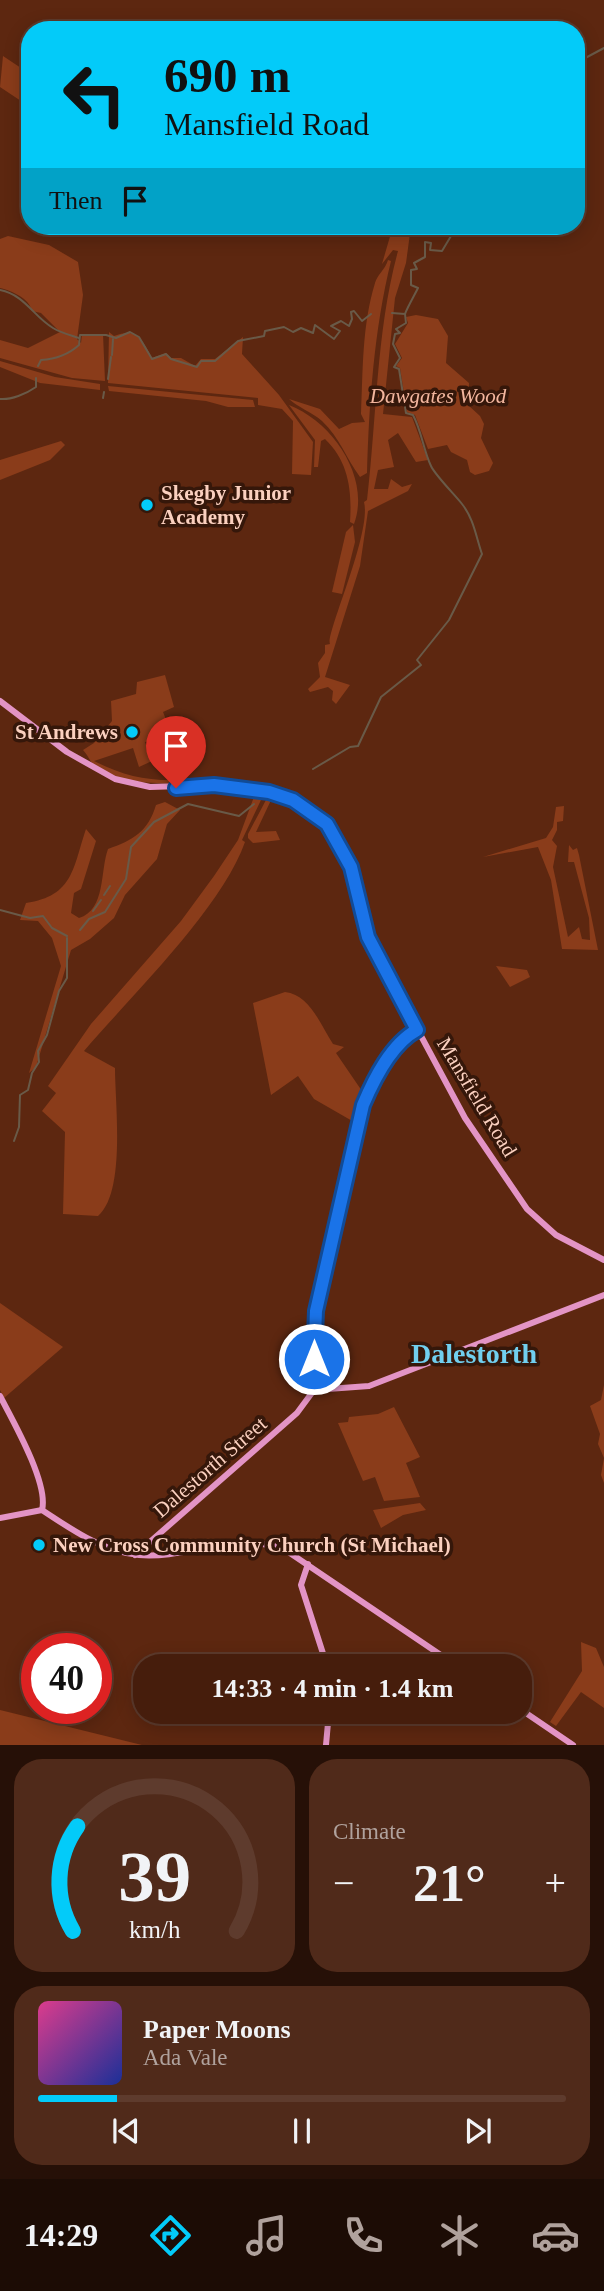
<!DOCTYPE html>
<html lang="en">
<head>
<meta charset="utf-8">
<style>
	:root { --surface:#461d0c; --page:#502a1a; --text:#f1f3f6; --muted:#b0a29d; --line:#5e3b2d; --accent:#03cbf9 }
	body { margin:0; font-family:"Times New Roman",serif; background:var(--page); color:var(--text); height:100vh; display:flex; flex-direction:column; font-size:26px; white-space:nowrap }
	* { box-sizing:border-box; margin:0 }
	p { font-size:23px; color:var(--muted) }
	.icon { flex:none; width:38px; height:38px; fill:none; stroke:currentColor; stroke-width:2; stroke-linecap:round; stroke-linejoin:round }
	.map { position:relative; height:1745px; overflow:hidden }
	.drawer { display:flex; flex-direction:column; gap:14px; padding:14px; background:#261007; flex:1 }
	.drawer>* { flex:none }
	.top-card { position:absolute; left:21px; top:21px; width:564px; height:214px; border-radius:28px; box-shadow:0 4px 18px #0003,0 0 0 2px var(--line); background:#03cbf9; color:#111; overflow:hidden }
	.speed { position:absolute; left:21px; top:1633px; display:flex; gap:14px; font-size:35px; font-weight:700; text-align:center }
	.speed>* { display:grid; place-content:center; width:91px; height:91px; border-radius:50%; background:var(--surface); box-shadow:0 4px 18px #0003,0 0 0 2px var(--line); line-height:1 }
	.speed .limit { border:10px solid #d22; background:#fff; color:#111 }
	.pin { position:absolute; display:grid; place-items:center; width:60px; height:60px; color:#fff; margin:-72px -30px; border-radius:50% 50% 50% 0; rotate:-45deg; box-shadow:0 0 7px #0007 }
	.pin .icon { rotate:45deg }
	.me { position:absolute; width:77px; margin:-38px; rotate:0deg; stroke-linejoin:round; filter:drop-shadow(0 0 5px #0008) }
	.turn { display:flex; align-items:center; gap:24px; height:147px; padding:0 28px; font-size:32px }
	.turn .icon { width:91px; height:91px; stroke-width:2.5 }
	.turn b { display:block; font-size:49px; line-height:60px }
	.then { display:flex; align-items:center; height:66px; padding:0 28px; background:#0003; gap:14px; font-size:26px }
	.big { font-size:52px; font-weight:700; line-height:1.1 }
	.drawer .tile { flex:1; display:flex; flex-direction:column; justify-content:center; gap:10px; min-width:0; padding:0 24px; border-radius:28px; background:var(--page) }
	.drawer .dial { align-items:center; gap:0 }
	.dial svg { height:182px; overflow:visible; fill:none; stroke:var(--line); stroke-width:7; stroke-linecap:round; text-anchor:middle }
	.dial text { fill:var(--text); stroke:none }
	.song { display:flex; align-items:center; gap:21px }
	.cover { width:84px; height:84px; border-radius:10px; background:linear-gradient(135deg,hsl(330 70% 55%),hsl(230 70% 35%)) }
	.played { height:7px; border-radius:4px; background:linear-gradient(90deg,var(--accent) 15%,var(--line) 15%) }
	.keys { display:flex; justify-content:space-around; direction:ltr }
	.heat { display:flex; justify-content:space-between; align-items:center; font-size:38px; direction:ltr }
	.drawer .tiles { flex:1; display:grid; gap:14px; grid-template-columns:1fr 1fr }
	.tile:last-child { grid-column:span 2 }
	.trip { position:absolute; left:133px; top:1654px; width:399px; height:70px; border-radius:28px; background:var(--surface); box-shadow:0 4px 18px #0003,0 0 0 2px var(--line); font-weight:700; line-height:70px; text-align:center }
	.tab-bar { display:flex; height:112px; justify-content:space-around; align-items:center; background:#1c0c05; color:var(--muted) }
	.tab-bar .icon { width:49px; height:49px }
	.tab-bar .active { color:var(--accent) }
	.tab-bar b { font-size:32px; color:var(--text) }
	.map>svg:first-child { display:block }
</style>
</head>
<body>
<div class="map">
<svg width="604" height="1745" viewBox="0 0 604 1745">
	<rect width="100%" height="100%" fill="#5d2710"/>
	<g fill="#8a3c1a">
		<path d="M 3,56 L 30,74 L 30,90 L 21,101 L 0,87 Z"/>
		<path d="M 393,226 L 411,226 L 406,263 L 395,298 L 383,414 L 412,417 L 428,460 L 416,462 L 398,433 L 388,440 L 394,467 L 378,470 L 374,489 L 388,489 L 391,479 L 402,487 L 412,484 L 408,491 L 368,511 L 360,566 L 325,677 L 350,685 L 336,704 L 332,700 L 333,691 L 328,687 L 310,692 L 308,689 L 320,677 L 318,663 L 325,653 L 325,645 L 330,644 C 325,635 372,533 364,502 L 367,500 C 377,416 376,332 398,251 L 393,250 L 382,264 Z"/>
		<path d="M 8,236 L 49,245 L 78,262 L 83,295 L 77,339 L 81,343 L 82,334 L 103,334 L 105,381 L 72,378 L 0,358 L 0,340 L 28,348 L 60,332 L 41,313 L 32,311 C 29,298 12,291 0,288 L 0,239 Z"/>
		<path d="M 388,260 L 391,261 C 374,330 369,404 367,473 L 360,477 C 346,458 340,438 322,421 C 312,412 297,407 289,399 L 320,409 L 339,429 L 352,423 L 365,422 L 361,414 C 363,370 362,325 375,283 C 377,275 385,270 388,260 Z"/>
		<path d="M 416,315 L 438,319 L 448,336 L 446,363 L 469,383 L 468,405 L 480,416 L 484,424 L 481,438 L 493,463 L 489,471 L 475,475 L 470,472 L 467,460 L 451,452 L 447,445 L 428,449 L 415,415 L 407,412 L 400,368 L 396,366 L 402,358 L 395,344 L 408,323 L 406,317 Z"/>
		<path d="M 109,332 L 114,336 C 137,327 142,339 152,358 L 166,353 L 171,358 L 181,358 L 195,366 L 201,359 L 215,359 L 243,337 L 242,354 L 279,395 L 313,442 L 311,475 L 292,474 L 293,421 L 282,409 L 258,405 L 258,398 L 108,383 Z"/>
		<path d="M 0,361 L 55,377 L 100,384 L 100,390 L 40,383 L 0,367 Z"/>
		<path d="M 108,386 L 253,400 L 255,407 L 228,407 L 206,401 L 109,391 Z"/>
		<path d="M 289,405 C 333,422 371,478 354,524 L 350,522 C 352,491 349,462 325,439 L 321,441 L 318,467 L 314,467 L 315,440 Z"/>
		<path d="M 61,441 L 65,445 L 50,460 L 0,480 L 0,460 Z"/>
		<path d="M 353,525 L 355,542 L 342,594 L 332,592 L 346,532 Z"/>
		<path d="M 165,675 L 174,707 L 163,712 L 173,737 L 145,742 L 152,761 L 139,767 L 133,748 L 94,761 C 124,776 146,781 179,780 L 179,783 C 156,784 107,783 92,763 C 90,761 87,754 83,750 L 94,743 L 112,721 L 111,701 L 136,694 L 137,682 Z"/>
		<path d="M 255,794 L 261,795 L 261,800 L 242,840 L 245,842 C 222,908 131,996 84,1051 L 115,1068 C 115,1104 126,1192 98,1216 L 63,1214 L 65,1132 L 42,1111 L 56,1093 L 48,1086 L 91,1024 L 181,921 L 214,876 L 238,840 Z"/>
		<path d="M 267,798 L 272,798 L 256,832 L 276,831 L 280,840 L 253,843 L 248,838 L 248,834 Z"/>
		<path d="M 165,802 L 180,810 L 167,824 L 157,859 L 125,895 L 114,918 L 90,939 L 71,950 L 36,1067 L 29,1073 L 61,966 L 52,938 L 38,921 L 20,920 L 26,903 C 74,896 73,867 86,829 L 96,841 L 81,889 L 74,893 L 71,913 L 79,918 C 106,910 100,870 108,849 C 133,840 148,832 156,805 Z"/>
		<path d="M 564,806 L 563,821 L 557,822 L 557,830 L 552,840 L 557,846 L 553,867 L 568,937 L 579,927 L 582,939 L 590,940 L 589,918 L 574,862 L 568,862 L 569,845 L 573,850 L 577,848 L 579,855 L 598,950 L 562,949 L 551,880 L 538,847 L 483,857 L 546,838 L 553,827 L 556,807 Z"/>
		<path d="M 496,966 L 527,970 L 530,977 L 510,987 Z"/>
		<path d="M 285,992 C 310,995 320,1024 333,1044 L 344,1047 L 336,1053 L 364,1094 L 354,1122 L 314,1099 L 298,1076 L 271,1095 L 253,1003 Z"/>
		<path d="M 0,1303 L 63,1347 L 4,1398 L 0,1390 Z"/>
		<path d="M 604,1385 L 604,1483 L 601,1475 L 604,1458 L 598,1444 L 600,1434 L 590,1406 L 601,1400 Z"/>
		<path d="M 394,1407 L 420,1457 L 406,1463 L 420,1497 L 384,1501 L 375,1477 L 363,1481 L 338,1423 L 348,1422 L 349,1417 L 378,1414 Z"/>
		<path d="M 420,1503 L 426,1510 L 403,1515 L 381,1528 L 373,1510 Z"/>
		<path d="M 581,1642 L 596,1648 L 604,1667 L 604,1708 L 581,1692 L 556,1726 L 550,1722 L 582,1671 Z"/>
		<path d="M 0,1710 L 142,1745 L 0,1745 Z"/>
	</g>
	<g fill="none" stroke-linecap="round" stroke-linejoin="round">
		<g stroke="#695a48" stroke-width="2">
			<path d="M 576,63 L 604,48"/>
			<path d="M 0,290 C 25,295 33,316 53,328 C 61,333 70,335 79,338"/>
			<path d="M 392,313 L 405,314 C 407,308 414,296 418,288 L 411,285 L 411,270 L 417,269 L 414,263 L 425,257 L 425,242 L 431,243 L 430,250 L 442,251 L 457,226"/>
			<path d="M 112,355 L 113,339"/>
			<path d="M 38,366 L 41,360 C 56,359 68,355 79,345 L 80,335 L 106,335 L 116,338 L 130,332 L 139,337 L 152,359 L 166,354 L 171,359 L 197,367 L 201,361 L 215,361 L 238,341 L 264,336 L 265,331 L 284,327 L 293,332 L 301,328 L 313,333 L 315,325 L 334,339 L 340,331 L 331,326 L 341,321 L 349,326 L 352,319 L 351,312 L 354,311 L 362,321 L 371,314"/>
			<path d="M 108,379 L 111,357"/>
			<path d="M 103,398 L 104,392"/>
			<path d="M 0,399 C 11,400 26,394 36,387 L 36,378"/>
			<path d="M 313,769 L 350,747 L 358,746 L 381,697 L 421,665 L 417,660 L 449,620 L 482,554 C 476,537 474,519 462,504 C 455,495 435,475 431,466 C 423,449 422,432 413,415 L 406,413 L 399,369 L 394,367 L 400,358 L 393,344 L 395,334 L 400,333 L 396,329 L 406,323 L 405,314"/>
			<path d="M 286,794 L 290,791"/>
			<path d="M 270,800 L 274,799"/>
			<path d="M 104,895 L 110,886"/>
			<path d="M 0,910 L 30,918 L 43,916 L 52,928 L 67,936"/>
			<path d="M 93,911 L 101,900"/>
			<path d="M 80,930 L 89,919 L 105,912 L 126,879 L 131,847 L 154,822 L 188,804 L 239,816 L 254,804"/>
			<path d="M 14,1141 L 19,1127 L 20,1095 L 28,1090 L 32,1073 L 39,1062 L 38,1051 L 47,1035 L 59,991 L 67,978 L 67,938"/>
		</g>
		<g stroke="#e394c5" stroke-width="6">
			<path d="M 0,701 L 67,752 L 115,779 L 150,787 L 213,785 L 241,787 L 280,795 L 314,812 L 327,824 L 343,849 L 351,867 L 368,937 L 465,1118 L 527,1209 L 556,1235 L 604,1260"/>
			<path d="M 314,1390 C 313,1367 312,1343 314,1320 C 317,1294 328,1269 333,1243 C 345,1182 357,1062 417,1030"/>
			<path d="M 0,1396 C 13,1421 49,1484 42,1510"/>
			<path d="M 42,1510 C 71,1529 103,1552 139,1555 C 187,1559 237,1532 284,1549 L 457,1666"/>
			<path d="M 0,1518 L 42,1510"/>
			<path d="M 135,1555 L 297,1413 L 314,1390 L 369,1386 L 604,1295"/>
			<path d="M 308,1564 L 301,1585 L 327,1666"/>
			<path d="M 520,1709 L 573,1745"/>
			<path d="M 326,1745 L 329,1712"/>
		</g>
	</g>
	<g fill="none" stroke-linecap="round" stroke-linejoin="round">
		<g stroke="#114b97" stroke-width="18">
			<path id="route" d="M 176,788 L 214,785 L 269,792 L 293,800 L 327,824 L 351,867 L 368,937 L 417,1030 C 391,1044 374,1079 363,1105 L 316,1311 L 314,1359"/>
		</g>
		<use href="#route" stroke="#1a73e8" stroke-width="12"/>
	</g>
	<g fill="#03cbf9" stroke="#35170a" stroke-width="2.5">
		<circle cx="147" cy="505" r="7"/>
		<circle cx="132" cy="732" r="7"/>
		<circle cx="39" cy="1545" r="7"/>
	</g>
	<g text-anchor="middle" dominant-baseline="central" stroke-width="7" stroke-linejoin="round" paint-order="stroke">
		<g font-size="21" font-style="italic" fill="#f3b69e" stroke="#35170a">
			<text x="438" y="396">Dawgates Wood</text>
		</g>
		<g font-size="21" font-weight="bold" fill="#fbd0bf" stroke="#35170a" text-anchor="start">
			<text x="161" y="493">Skegby Junior<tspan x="161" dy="24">Academy</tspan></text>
			<text x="118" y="732" text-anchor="end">St Andrews</text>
			<text x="53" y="1545">New Cross Community Church (St Michael)</text>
		</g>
		<g font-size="21" fill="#fbd0bf" stroke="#35170a">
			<text transform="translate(477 1097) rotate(59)">Mansfield Road</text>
			<text transform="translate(210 1467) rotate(-41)">Dalestorth Street</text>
		</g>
		<g font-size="28" font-weight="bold" fill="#71cfef" stroke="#35170a">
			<text x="474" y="1353">Dalestorth</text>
		</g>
	</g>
</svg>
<div class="speed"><div class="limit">40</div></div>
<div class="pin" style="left:176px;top:788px;background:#d93025"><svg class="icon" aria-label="arrive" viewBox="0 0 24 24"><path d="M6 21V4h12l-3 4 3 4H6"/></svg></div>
<svg class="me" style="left:314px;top:1359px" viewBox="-20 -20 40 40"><circle r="17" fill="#1a73e8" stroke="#fff" stroke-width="3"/><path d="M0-11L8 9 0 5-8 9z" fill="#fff"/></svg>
<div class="trip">14:33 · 4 min · 1.4 km</div>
<div class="top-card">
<div class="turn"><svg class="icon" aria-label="left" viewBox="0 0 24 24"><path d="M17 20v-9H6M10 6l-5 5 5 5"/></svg><div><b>690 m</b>Mansfield Road</div></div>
<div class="then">Then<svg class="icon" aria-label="arrive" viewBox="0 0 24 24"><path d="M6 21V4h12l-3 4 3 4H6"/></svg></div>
</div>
</div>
<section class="drawer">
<div class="tiles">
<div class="tile dial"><svg viewBox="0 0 100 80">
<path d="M14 69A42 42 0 1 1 86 69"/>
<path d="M14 69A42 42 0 0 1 16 23" stroke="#03cbf9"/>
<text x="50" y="56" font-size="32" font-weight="700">39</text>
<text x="50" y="72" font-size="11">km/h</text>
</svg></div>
<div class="tile"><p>Climate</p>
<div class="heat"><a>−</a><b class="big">21°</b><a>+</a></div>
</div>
<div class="tile">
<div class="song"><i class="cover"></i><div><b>Paper Moons</b><p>Ada Vale</p></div></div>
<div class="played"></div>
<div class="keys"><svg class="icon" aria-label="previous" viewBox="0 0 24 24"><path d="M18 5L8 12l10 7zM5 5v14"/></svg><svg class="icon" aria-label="pause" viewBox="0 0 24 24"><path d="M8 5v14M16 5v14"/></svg><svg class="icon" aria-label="next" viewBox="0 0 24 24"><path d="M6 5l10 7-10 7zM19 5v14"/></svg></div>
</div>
</div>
</section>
<nav class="tab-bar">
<b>14:29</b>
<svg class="icon active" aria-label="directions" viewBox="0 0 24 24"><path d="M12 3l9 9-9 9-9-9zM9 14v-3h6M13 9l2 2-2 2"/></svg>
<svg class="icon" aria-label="music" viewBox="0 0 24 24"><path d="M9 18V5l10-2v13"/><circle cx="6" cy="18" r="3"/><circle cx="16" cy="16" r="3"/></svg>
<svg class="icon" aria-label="phone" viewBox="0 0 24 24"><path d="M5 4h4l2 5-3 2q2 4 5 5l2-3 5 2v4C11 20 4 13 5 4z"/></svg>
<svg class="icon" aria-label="climate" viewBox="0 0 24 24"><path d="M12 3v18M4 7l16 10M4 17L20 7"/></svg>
<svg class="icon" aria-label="car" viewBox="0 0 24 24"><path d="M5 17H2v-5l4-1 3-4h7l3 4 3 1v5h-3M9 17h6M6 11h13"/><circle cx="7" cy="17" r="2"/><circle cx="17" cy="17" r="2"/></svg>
</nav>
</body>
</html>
